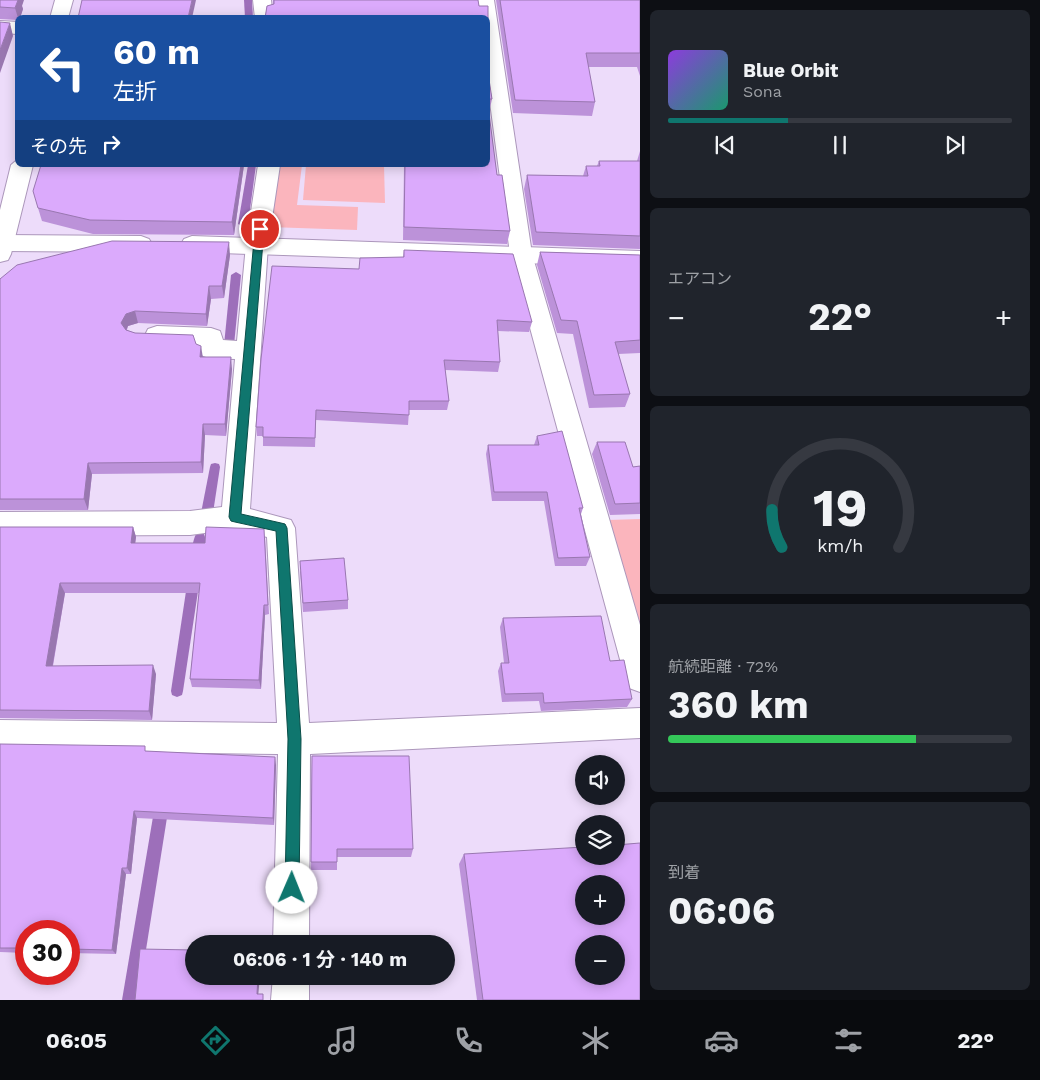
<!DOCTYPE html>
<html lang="ja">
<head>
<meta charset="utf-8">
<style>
	:root { --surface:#171b24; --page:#20242c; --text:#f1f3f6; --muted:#9ea1a6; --line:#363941; --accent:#0f766e }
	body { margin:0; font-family:"Work Sans","Noto Sans JP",sans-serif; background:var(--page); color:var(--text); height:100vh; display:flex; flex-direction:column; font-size:19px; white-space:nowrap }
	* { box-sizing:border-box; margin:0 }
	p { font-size:16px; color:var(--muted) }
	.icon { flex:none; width:28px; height:28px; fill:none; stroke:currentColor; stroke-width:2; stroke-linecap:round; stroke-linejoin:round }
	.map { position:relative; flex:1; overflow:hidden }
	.sheet { display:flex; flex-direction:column; gap:10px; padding:10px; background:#0d0f14; width:400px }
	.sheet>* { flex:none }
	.guide { position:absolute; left:15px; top:15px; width:475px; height:152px; border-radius:8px; box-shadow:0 2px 12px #0003; background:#1a4fa0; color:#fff; overflow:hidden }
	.buttons { position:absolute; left:575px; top:755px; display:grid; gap:10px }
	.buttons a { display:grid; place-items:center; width:50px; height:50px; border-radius:50%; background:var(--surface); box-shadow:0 2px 12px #0003; font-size:25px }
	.speed { position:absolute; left:15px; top:920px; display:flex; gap:10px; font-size:25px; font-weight:700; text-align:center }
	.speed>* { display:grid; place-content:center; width:65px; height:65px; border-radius:50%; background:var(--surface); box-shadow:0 2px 12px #0003; line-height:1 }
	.speed .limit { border:8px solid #d22; background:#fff; color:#111 }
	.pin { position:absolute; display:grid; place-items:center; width:42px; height:42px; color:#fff; margin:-21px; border:2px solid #fff; border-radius:50%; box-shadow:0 1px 5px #0007 }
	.me { position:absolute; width:55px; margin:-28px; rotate:1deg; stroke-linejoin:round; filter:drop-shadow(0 0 4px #0008) }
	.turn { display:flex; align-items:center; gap:18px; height:105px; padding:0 15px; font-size:22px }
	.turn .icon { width:65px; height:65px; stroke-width:2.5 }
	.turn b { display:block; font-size:35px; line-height:42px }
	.then { display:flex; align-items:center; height:48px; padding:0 15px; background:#0003; gap:10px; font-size:19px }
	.big { font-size:38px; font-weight:700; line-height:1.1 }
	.sheet .widget { flex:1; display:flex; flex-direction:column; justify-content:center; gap:8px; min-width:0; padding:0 18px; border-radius:8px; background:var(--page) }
	.sheet .dial { align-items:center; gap:0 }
	.dial svg { height:130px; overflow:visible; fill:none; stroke:var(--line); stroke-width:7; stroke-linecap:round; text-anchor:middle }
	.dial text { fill:var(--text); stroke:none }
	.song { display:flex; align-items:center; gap:15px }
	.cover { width:60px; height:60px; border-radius:8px; background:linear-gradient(135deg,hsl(270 70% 55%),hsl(160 70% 35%)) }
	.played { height:5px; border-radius:2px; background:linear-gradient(90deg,var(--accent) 35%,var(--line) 35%) }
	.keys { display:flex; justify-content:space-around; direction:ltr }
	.heat { display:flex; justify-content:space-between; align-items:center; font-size:28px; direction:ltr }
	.charge { height:8px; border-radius:4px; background:linear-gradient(90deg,#34c759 72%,var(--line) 0) }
	.trip { position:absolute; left:185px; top:935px; width:270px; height:50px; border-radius:25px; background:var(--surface); box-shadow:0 2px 12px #0003; font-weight:700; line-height:50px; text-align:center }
	.dock { display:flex; height:80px; justify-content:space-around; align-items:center; background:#090b0e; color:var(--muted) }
	.dock .icon { width:35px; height:35px }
	.dock .selected { color:var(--accent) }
	.dock b { font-size:22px; color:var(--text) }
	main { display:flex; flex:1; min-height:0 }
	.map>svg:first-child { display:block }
</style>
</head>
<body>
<main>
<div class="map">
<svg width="640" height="1000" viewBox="0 0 640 1000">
	<rect width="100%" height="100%" fill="#eddcfa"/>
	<g fill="#fbb5bd">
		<path d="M 277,165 L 302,165 L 297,205 L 358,207 L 357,230 L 269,227 Z"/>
		<path d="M 306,165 L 384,165 L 385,203 L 303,200 Z"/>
		<path d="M 640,519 L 640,627 L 608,520 Z"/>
	</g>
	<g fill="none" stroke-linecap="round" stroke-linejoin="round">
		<g fill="#9d6fba" fill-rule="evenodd">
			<path d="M 244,0 L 252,0 L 253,18 L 245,18 Z"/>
			<path d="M 248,165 L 256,165 L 248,224 L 243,227 L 238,224 Z"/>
			<path d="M 236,272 L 241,275 L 233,355 L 228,359 L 223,355 L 231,275 Z"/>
			<path d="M 215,463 L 219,464 L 220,467 L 213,513 L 211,516 L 203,516 L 201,513 L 210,467 L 211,464 Z"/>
			<path d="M 200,532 L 204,534 C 207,540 204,554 201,561 L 197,562 L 193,561 C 190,554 193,540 196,534 Z"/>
			<path d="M 194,573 L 198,574 L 200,578 L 183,691 L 182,695 L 177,697 L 172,695 L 171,691 L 188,578 L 190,574 Z"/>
			<path d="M 162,798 L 167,800 L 169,805 L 138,1000 L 122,1000 L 155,805 L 157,800 Z"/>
		</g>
		<g stroke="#ac97bb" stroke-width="2">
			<g id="street">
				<path d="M 253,0 L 271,0 L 273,18 L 255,18 Z"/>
				<path d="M 476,0 L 494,0 L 532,254 L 640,625 L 640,692 L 629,688 L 625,678 L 510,254 L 488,87 L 488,18 L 478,18 Z"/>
				<path d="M 0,21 L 18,22 L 18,34 L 0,33 Z"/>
				<path d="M 258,165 L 280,165 L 268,245 L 250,509 L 291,520 L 295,528 L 309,723 L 640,708 L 640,738 L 310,754 L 309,944 L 273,944 L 278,754 L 0,750 L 0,720 L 277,723 L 267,537 L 235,529 L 190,535 L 0,536 L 0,512 L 190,511 L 222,507 L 235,359 L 209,358 L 200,355 L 197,349 L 197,345 L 157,344 L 148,341 L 145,335 L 148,329 L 157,326 L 211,328 L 220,331 L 223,340 L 237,341 L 246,245 Z"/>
				<path d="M 273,976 L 309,976 L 309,1000 L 271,1000 Z"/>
			</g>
		</g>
		<g stroke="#ac97bb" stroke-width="2">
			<g id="secondary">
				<path d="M 3,235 L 141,236 L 149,239 L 152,244 L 149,249 L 141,252 L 3,251 L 0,250 L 0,236 Z"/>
				<path d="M 192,236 L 640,251 L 640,267 L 192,252 L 184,249 L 181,244 L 184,239 Z"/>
			</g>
		</g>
		<g stroke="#ac97bb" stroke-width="2">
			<g id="primary">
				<path d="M 55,0 L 73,0 L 68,18 L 50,18 Z"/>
				<path d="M 18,159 L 18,165 L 33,165 L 11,254 L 8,260 L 0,262 L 0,210 L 11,165 Z"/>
			</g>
		</g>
		<use href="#street" fill="#fff" fill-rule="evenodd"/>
		<use href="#secondary" fill="#fff" fill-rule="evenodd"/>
		<use href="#primary" fill="#fff" fill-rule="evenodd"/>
	</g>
	<g fill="#bc92d9">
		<path d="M 0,0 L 22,6 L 23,9 L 20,18 L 18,18 L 18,20 L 0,19 Z"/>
		<path d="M 273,0 L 478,0 L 479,6 L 488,6 L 488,73 L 492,99 L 489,113 L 488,113 L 497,175 L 502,175 L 510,231 L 507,244 L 403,240 L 404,165 L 488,165 L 488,18 L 265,18 L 267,6 L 273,5 Z"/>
		<path d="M 496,0 L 640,0 L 640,76 L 637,67 L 588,67 L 595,102 L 592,116 L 513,113 Z"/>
		<path d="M 640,151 L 640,249 L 533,245 L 524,189 L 527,175 L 583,176 L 586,166 L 597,166 L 599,161 L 637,161 Z"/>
		<path d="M 41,165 L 244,165 L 234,235 L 93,234 L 42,221 L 38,208 Z"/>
		<path d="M 404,250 L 532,322 L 529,332 L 498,331 L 500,362 L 498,372 L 445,370 L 449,401 L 447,410 L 409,410 L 408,425 L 316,420 L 315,447 L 263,446 L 263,436 L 257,436 L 256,427 L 359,269 L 403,257 Z"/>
		<path d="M 540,252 L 640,255 L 640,353 L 618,354 L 630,394 L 625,407 L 589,408 L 573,334 L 557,333 L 537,265 Z"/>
		<path d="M 230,255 L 224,298 L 211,299 L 207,326 L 138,323 L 128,326 L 127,330 L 135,333 L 196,344 L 203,357 L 232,369 L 226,436 L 205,435 L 203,473 L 92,474 L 88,510 L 0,510 L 0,279 Z"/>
		<path d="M 537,436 L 583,508 L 581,514 L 590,557 L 586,566 L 555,566 L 544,501 L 492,501 L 486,454 L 488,445 L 534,445 Z"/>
		<path d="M 597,442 L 633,467 L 640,466 L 640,514 L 610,515 L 592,454 Z"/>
		<path d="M 0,527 L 133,527 L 136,537 L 135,543 L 205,543 L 265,539 L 269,614 L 265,615 L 261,689 L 192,687 L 190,679 L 199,593 L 65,593 L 53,666 L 156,674 L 152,720 L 0,718 Z"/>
		<path d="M 300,571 L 348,600 L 348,609 L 303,612 Z"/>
		<path d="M 503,618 L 610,661 L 632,699 L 627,707 L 541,711 L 539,701 L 502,702 L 498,671 L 501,663 L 504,663 L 500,627 Z"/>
		<path d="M 0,744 L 147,751 L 276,765 L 274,825 L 137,818 L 131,874 L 126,874 L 116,954 L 69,953 L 69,931 L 26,931 L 26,953 L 0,952 Z"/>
		<path d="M 312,756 L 413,849 L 411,857 L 337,857 L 337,870 L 311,870 Z"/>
		<path d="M 464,854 L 640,1000 L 477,1000 L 459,864 Z"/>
	</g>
	<g fill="#9977b0">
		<path d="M 18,0 L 24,0 L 22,6 L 23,9 L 20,18 L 18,18 L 15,8 Z"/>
		<path d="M 192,0 L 196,0 L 192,18 L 188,18 Z"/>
		<path d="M 10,23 L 13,36 L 0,73 L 0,50 Z"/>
		<path d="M 241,165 L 244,165 L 234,235 L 232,222 Z"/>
		<path d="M 229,242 L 230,255 L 224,298 L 222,286 Z"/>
		<path d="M 209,286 L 211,299 L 207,326 L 206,314 Z"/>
		<path d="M 135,311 L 138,323 L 128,326 L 124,335 L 121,323 L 126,314 Z"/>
		<path d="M 201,346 L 203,358 L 200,357 Z"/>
		<path d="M 231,357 L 232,369 L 226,436 L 225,424 Z"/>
		<path d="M 203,424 L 205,435 L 203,473 L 201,462 Z"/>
		<path d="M 88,463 L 92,474 L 88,510 L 84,499 Z"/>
		<path d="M 133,527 L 136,537 L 134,553 L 131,543 Z"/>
		<path d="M 60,583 L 65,593 L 51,675 L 46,666 Z"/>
		<path d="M 264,605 L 265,615 L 261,689 L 259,680 Z"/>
		<path d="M 153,665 L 156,674 L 152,720 L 149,711 Z"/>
		<path d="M 275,757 L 276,765 L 274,825 L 273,818 Z"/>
		<path d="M 134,811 L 137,818 L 131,874 L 127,868 Z"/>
		<path d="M 122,868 L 126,874 L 116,954 L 112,950 Z"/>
		<path d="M 258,976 L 260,976 L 258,997 L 257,994 Z"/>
	</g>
	<g fill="#dbaafc" stroke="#9977b0" fill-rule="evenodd">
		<path d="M 0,0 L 18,0 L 15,8 L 0,7 Z"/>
		<path d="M 82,0 L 192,0 L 188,18 L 78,18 Z"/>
		<path d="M 274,0 L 478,0 L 479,6 L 488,6 L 488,73 L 492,99 L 488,99 L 488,18 L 407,18 L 347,16 L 347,18 L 265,18 L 267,6 L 274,4 Z"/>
		<path d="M 500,0 L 640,0 L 640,53 L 586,53 L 595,102 L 515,100 Z"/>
		<path d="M 0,22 L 10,23 L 0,50 Z"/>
		<path d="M 488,106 L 497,175 L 502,175 L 510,231 L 404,227 L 405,165 L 488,165 Z"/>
		<path d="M 599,161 L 640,161 L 640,236 L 536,232 L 527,175 L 588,176 L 586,166 L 600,166 Z"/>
		<path d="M 41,165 L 241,165 L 232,222 L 90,220 L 38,208 L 33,191 Z"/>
		<path d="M 112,241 L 229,242 L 222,286 L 209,286 L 206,314 L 135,311 L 126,314 L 121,323 L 126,330 L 135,333 L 193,335 L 196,344 L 201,346 L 200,357 L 231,357 L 225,424 L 203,424 L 201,462 L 88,463 L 84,499 L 0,499 L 0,279 L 17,265 Z"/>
		<path d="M 404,250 L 513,254 L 532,322 L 497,320 L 500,362 L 444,360 L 449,401 L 409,401 L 409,415 L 316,410 L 315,438 L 263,437 L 263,427 L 256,427 L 261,359 L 272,266 L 359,269 L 360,258 L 404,257 Z"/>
		<path d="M 540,252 L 640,255 L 640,340 L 615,342 L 630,394 L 594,395 L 577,321 L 561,320 Z"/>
		<path d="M 562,431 L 583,508 L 579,508 L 590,557 L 558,558 L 547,492 L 494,492 L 488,445 L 539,445 L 537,436 Z"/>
		<path d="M 597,442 L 625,442 L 633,467 L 640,466 L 640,503 L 615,504 Z"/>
		<path d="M 0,527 L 133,527 L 131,543 L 205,543 L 206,527 L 264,529 L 268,605 L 264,605 L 259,680 L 190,679 L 200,583 L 60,583 L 46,666 L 153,665 L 149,711 L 0,710 Z"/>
		<path d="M 344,558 L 348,600 L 303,603 L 300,561 Z"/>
		<path d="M 601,616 L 610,661 L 624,660 L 632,699 L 544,703 L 543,693 L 505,694 L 501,663 L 509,663 L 503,618 Z"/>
		<path d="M 0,744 L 145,746 L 145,751 L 275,757 L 273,818 L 134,811 L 127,868 L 122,868 L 112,950 L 69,949 L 69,931 L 26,931 L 26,948 L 0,948 Z"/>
		<path d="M 312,756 L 409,756 L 413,849 L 337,849 L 337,862 L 311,862 Z"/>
		<path d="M 640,843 L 640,1000 L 483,1000 L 464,854 L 584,847 L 584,856 L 616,856 L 616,845 ZM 584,884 L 616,884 L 616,916 L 584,916 ZM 584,944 L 616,944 L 616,976 L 584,976 Z"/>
		<path d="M 140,949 L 194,950 L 194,976 L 258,976 L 257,994 L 263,994 L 263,1000 L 135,1000 Z"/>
	</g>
	<path fill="#0f766e" stroke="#0a4d48" d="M 260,226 L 264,229 L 241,514 L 281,523 L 285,524 L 287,528 L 301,739 L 299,888 L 297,893 L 292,895 L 287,893 L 285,888 L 288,739 L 276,531 L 235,522 L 231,521 L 229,517 L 255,229 Z"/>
</svg>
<div class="buttons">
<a><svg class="icon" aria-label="sound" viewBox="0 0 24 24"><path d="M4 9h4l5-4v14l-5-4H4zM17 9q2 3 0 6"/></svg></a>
<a><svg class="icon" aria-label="layers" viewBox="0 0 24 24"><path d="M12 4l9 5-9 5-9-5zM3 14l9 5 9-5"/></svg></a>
<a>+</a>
<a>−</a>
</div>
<div class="speed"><div class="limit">30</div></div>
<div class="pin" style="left:260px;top:229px;background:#d93025"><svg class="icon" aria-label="arrive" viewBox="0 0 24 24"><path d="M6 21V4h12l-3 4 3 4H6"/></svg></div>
<svg class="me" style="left:292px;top:888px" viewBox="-20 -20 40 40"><circle r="19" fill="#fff"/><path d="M0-13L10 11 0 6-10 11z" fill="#0f766e"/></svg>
<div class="trip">06:06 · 1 分 · 140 m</div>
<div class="guide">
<div class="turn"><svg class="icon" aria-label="left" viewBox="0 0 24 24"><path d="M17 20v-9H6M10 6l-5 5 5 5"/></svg><div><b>60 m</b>左折</div></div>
<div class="then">その先<svg class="icon" aria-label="right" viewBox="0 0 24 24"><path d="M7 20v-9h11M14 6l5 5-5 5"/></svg></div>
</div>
</div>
<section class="sheet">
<div class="widget">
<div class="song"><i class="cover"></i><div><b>Blue Orbit</b><p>Sona</p></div></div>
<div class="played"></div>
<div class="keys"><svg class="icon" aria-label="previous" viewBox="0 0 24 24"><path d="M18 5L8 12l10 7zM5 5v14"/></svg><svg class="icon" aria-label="pause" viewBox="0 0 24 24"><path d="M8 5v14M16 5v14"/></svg><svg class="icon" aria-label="next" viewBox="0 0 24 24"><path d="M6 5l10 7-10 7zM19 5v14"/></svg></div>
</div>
<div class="widget"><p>エアコン</p>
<div class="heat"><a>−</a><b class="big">22°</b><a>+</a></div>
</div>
<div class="widget dial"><svg viewBox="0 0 100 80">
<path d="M14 69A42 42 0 1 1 86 69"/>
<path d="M14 69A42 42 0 0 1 8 46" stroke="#0f766e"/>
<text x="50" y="56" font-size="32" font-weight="700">19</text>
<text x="50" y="72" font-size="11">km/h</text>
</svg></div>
<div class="widget"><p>航続距離 · 72%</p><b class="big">360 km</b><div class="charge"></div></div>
<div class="widget"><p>到着</p><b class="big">06:06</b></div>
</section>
</main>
<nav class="dock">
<b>06:05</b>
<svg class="icon selected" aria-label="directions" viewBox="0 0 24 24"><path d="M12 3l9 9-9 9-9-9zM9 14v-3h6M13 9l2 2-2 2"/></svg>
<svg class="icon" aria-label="music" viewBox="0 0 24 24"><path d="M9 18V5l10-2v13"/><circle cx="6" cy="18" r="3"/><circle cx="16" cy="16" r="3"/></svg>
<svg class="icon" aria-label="phone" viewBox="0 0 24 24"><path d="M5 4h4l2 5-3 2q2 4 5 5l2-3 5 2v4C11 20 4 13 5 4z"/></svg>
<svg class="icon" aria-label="climate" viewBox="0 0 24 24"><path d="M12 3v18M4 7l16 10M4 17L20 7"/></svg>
<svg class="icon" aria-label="car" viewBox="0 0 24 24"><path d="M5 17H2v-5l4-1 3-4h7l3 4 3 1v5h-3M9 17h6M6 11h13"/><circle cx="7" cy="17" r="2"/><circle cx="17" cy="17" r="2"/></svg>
<svg class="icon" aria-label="filters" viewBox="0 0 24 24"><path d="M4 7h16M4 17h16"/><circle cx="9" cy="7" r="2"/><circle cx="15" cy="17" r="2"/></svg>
<b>22°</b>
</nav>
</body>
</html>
